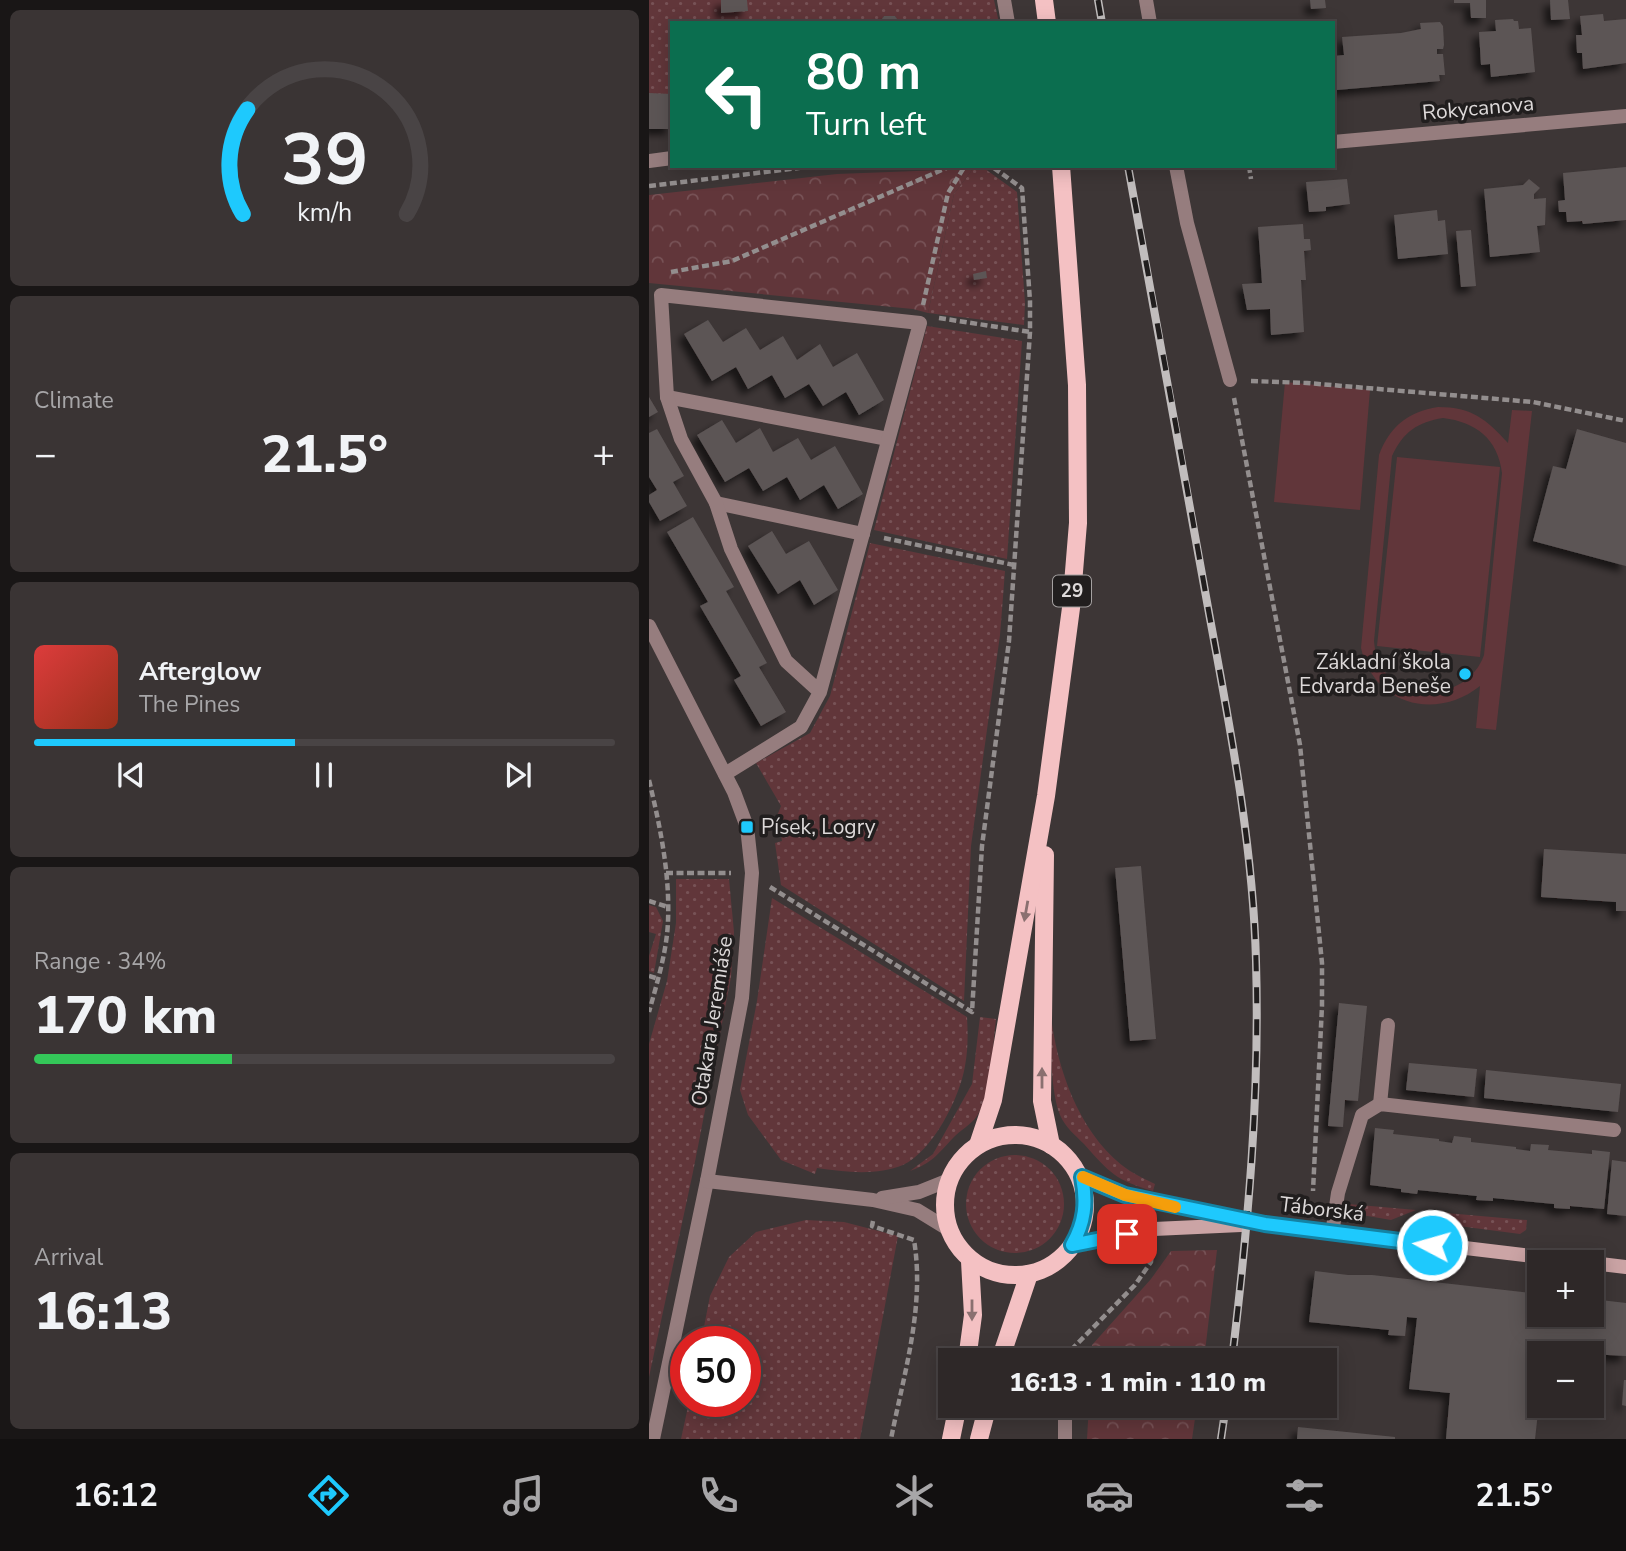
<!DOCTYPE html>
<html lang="en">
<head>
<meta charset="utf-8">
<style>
	:root { --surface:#2e2828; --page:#3a3434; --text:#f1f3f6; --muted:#a7a6a8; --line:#494445; --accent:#1ec9fd }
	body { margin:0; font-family:"Nunito Sans",sans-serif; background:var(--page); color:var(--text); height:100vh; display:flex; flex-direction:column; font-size:26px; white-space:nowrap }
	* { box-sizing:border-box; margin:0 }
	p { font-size:23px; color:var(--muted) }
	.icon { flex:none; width:38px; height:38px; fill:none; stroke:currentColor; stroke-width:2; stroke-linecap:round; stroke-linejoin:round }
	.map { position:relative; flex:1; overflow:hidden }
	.panel { display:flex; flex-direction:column; gap:10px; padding:10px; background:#191616; width:649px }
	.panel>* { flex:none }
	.banner { position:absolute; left:21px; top:21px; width:665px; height:147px; border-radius:0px; box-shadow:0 4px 18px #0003,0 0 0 2px var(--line); background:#0b6e4f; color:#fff; overflow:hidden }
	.tools { position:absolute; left:878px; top:1250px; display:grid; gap:14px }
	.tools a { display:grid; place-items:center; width:77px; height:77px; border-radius:0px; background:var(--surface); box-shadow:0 4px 18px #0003,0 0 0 2px var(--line); font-size:35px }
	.speed { position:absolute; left:21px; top:1326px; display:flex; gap:14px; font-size:35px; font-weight:700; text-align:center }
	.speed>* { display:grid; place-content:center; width:91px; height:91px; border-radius:50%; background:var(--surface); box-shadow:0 4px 18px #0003,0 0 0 2px var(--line); line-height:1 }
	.speed .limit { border:10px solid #d22; background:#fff; color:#111 }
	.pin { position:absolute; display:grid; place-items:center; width:60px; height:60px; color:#fff; margin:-30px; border-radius:14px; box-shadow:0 4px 10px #0006 }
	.me { position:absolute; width:77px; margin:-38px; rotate:276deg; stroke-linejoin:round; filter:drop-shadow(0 0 5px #0008) }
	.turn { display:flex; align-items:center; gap:24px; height:147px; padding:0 21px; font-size:32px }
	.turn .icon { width:91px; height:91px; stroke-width:2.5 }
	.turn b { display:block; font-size:49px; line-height:60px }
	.big { font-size:52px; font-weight:800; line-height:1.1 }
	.panel .card { flex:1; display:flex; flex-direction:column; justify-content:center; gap:10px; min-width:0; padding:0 24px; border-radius:10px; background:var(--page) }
	.panel .dial { align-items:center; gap:0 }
	.dial svg { height:182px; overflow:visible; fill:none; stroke:var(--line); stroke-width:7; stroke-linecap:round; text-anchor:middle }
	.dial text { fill:var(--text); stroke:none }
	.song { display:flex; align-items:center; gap:21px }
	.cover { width:84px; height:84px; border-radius:10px; background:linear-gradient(135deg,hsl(0 70% 55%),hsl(10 70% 35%)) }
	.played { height:7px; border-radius:4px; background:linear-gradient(90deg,var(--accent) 45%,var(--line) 45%) }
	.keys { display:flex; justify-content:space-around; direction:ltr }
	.heat { display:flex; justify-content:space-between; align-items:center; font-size:38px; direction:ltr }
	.charge { height:10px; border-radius:5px; background:linear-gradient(90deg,#34c759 34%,var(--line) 0) }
	.trip { position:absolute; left:289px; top:1348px; width:399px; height:70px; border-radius:0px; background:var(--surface); box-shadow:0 4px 18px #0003,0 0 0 2px var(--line); font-weight:800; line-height:70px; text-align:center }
	.dock { display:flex; height:112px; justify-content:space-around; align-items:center; background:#121010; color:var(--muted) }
	.dock .icon { width:49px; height:49px }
	.dock .active { color:var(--accent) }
	.dock b { font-size:32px; color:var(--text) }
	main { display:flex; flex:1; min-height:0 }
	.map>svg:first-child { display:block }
</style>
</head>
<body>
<main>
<section class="panel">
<div class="card dial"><svg viewBox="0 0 100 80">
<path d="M14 69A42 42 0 1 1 86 69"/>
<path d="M14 69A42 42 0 0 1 16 23" stroke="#1ec9fd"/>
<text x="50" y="56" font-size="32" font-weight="700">39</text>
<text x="50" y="72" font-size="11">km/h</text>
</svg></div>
<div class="card"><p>Climate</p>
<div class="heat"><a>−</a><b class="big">21.5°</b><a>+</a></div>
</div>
<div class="card">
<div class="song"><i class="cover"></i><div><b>Afterglow</b><p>The Pines</p></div></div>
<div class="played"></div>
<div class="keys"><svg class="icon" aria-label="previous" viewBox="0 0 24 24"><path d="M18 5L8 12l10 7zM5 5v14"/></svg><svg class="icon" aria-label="pause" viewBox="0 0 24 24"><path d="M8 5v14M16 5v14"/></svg><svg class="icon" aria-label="next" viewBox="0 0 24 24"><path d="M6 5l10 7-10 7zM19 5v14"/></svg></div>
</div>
<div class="card"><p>Range · 34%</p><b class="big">170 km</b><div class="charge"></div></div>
<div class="card"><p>Arrival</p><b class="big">16:13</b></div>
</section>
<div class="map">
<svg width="977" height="1439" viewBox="0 0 977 1439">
	<defs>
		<pattern id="green-dots" width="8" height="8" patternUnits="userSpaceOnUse" patternTransform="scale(1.75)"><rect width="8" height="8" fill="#61363a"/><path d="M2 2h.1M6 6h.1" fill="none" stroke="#775256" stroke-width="1.8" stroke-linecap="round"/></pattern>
		<pattern id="forest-crowns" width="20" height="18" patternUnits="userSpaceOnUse" patternTransform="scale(1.75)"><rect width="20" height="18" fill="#61363a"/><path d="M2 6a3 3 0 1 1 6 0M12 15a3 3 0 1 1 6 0" fill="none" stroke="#775256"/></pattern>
		<filter id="shadow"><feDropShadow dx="-6" dy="6" stdDeviation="3.5" flood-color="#0009"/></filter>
	</defs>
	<rect width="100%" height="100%" fill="#3d3636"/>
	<g fill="url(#green-dots)">
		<path d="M 0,0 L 72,0 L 72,12 L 98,11 L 98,0 L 345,0 L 350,23 L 251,23 L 246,16 L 235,16 L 230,23 L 23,23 L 23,94 L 0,96 Z"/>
		<path d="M 326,166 L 332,166 L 368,192 L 376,303 L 375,325 L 279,313 L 305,194 Z"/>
		<path d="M 278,326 L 373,341 L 358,559 L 225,530 Z"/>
		<path d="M 221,543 L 356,571 L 351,635 L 322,846 L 315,1001 L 132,885 L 126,843 L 133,841 L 128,816 L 132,806 L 107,763 L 161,733 L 181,696 Z"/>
		<path d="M 27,879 L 80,879 L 85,932 L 82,977 L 44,1172 L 0,1377 L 0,1044 L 18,981 L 27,923 Z"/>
		<path d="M 123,898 L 318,1017 C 319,1034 319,1050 316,1066 C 311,1097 284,1151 254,1165 C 228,1176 195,1172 168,1168 L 166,1174 L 132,1160 L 99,1115 L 91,1090 L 108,1001 Z"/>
		<path d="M 0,905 L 7,907 L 14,921 L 5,973 L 0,971 L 0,956 L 7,934 L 0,932 Z"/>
		<path d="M 331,1017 L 347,1019 C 344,1044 342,1097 328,1116 C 322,1125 311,1130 304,1138 C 288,1155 283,1163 261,1171 L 284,1154 L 323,1084 Z"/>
		<path d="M 403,1024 C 411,1078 434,1139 481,1171 C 489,1176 498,1180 506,1184 L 504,1191 C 466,1180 461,1173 435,1144 C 426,1135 416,1127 411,1115 C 402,1092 401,1048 403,1024 Z"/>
		<circle cx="366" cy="1204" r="49"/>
		<path d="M 699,1204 L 767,1210 L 742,1220 L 707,1214 L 700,1209 Z"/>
		<path d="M 786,1212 L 878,1220 L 877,1230 L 871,1234 L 802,1225 Z"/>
		<path d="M 157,1220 L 195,1222 L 249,1236 L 211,1439 L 32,1439 L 40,1402 L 96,1402 L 96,1342 L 52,1342 L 61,1296 L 80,1257 L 107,1232 Z"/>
	</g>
	<g fill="url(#forest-crowns)">
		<path d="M 296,166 L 326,166 L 305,194 L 279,313 L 264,309 L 0,283 L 0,195 L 188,174 L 294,170 Z"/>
		<path d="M 568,1250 L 555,1360 L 442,1360 L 443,1345 L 502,1279 L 522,1251 Z"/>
		<path d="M 440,1405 L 548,1405 L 543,1439 L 438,1439 Z"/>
	</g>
	<g fill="#61363a" fill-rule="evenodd">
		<path d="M 636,382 L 721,390 L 711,510 L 625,502 Z"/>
		<path d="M 789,407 C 823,407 837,419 859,443 L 863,410 L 883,411 L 847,730 L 827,728 L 831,686 C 787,721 725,705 712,648 L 730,455 C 741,426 759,412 789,407 ZM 794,418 C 827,422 849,439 853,473 L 835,655 C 820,698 757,706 732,667 C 727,659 726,650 725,641 L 743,456 C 754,432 769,422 794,418 Z"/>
		<path d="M 748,457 L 851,467 L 831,657 L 728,646 Z"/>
	</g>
	<g fill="#5c5555" filter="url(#shadow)">
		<path d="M 72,0 L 98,0 L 99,11 L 72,13 Z"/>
		<path d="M 661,0 L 676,0 L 677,8 L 662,9 Z"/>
		<path d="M 805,0 L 837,0 L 837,18 L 822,18 L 821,3 L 805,3 Z"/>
		<path d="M 901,0 L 919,0 L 921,19 L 902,20 Z"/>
		<path d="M 954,14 L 955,21 L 977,19 L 977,63 L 934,69 L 933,53 L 928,53 L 927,35 L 933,35 L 931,16 Z"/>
		<path d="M 235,16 L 246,16 L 251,23 L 230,23 Z"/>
		<path d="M 864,19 L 865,21 L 869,21 L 870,29 L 882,28 L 886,72 L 842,77 L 841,64 L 832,65 L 830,32 L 847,31 L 846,20 Z"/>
		<path d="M 791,22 L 794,26 L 795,45 L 794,49 L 788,49 L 788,54 L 794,54 L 796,75 L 790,75 L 791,81 L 688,90 L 685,56 L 695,55 L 693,37 L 752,33 L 772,29 L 771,23 Z"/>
		<path d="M 0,93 L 23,94 L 23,129 L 0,129 Z"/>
		<path d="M 977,167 L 977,220 L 934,224 L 933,221 L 918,222 L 917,212 L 910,212 L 909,201 L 916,200 L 914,173 Z"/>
		<path d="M 698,179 L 701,204 L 677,207 L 677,211 L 660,212 L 657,182 Z"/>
		<path d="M 880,179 L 891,188 L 885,194 L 885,199 L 897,198 L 896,225 L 888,226 L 891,252 L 841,257 L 835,189 L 874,185 Z"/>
		<path d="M 788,210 L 789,221 L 796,220 L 799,254 L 749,259 L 745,215 Z"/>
		<path d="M 654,224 L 655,239 L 661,239 L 662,250 L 655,251 L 657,280 L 652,280 L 655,332 L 622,335 L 621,309 L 598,310 L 593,284 L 613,283 L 609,227 Z"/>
		<path d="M 822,230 L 827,286 L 812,287 L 807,231 Z"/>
		<path d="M 337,271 L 338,278 L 325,280 L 324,274 Z"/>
		<path d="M 59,320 L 74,342 L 97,328 L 111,350 L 134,336 L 148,360 L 171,344 L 184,367 L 208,353 L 235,400 L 210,415 L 197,392 L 174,406 L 160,384 L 136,398 L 123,375 L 99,389 L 87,367 L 63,381 L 35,334 Z"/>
		<path d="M 0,397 L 9,412 L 0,417 Z"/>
		<path d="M 73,420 L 87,443 L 111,428 L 124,452 L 149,438 L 162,460 L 186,446 L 214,494 L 189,509 L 175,485 L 151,500 L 138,477 L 114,491 L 100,468 L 76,482 L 48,435 Z"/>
		<path d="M 8,429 L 35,476 L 24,482 L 38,506 L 11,521 L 0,502 L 0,495 L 8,490 L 0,477 L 0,433 Z"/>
		<path d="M 928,429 L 977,443 L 977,566 L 884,541 L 904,466 L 917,469 Z"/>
		<path d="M 44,517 L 85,587 L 77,591 L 118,663 L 110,667 L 137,712 L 112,726 L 85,680 L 92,676 L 51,606 L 59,602 L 18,532 Z"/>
		<path d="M 123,531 L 137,554 L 160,541 L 189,590 L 165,605 L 151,580 L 129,594 L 99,546 Z"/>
		<path d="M 895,849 L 977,854 L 977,911 L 967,911 L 967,902 L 892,897 Z"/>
		<path d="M 492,866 L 507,1039 L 481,1041 L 466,868 Z"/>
		<path d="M 690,1003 L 718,1006 L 709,1101 L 696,1100 L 694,1127 L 679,1126 Z"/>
		<path d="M 760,1063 L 828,1069 L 825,1097 L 757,1090 Z"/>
		<path d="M 837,1070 L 972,1084 L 969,1112 L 835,1098 Z"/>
		<path d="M 726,1128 L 745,1130 L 744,1134 L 790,1139 L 790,1141 L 803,1143 L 805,1136 L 822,1138 L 822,1142 L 867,1147 L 867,1149 L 881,1151 L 882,1144 L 900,1145 L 899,1150 L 943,1154 L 943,1150 L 961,1152 L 955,1209 L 921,1206 L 921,1209 L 905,1208 L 905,1204 L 844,1198 L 844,1201 L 827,1200 L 828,1196 L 769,1190 L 768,1194 L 752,1192 L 752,1189 L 721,1185 Z"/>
		<path d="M 963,1160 L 977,1162 L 977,1216 L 958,1214 Z"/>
		<path d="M 666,1271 L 699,1275 L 723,1275 L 891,1294 L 891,1314 L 943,1314 L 943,1299 L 977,1303 L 977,1356 L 922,1353 L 923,1341 L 897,1339 L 895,1353 L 891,1353 L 891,1395 L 886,1439 L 797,1439 L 801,1393 L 760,1389 L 768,1318 L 758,1317 L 756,1336 L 739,1335 L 740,1330 L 660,1322 Z"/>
		<path d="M 975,1380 L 977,1380 L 977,1406 L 973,1405 Z"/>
		<path d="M 649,1427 L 746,1437 L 746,1439 L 648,1439 Z"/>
	</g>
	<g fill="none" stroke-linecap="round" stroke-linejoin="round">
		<g stroke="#938e8e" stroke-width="4.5" stroke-dasharray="7 3.5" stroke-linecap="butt">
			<path d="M 600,166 L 602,179"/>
			<path d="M 0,186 L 166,166"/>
			<path d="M 22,272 L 83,261 L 302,166"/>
			<path d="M 274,305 L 299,193 L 316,166"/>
			<path d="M 290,318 L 381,332"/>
			<path d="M 602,381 L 658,383 L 884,402 L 977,421"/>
			<path d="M 585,398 L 651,745 L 673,963 L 673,1006 L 664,1191"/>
			<path d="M 235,538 L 365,565"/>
			<path d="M 0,780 C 11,826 21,873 19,921 C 18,951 8,983 0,1012"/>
			<path d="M 17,873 L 82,873"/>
			<path d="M 121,887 L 323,1012 L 333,846 L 360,641 L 381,332 L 381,301 L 373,188 L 342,166"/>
			<path d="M 0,901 L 19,907"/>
			<path d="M 0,976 L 10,979"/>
			<path d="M 224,1221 L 223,1226 L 265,1240 C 276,1307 255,1373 242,1439"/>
			<path d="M 398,1360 L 422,1350"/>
			<path d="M 420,1360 L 422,1350 L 486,1285 L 502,1262 L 503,1249"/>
		</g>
		<g stroke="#967d7e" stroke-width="14">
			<path d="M 527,166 L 538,223 L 581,380"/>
			<path d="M 18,397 L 239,439"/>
			<path d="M 67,503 L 214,534"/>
			<path d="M 76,774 L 152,727 L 171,692 L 271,323 L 12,295 L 18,397 L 32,439 L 67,503 L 82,549 L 137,661 L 171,692"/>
			<path d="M 731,1104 L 739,1025"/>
			<path d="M 683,1234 L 689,1193 L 713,1115 L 731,1104 L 965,1130"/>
		</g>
		<g stroke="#967d7e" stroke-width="14">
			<path d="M 355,0 L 359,23"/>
			<path d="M 497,0 L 501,23"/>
			<path d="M 684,142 L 977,116"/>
			<path d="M 0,161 L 23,158"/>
			<path d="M 0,626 L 85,792 L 98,827 L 103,873 L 93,998 L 58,1181 L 4,1439"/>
			<path d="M 58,1181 L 224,1200 L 268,1210 L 299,1229"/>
			<path d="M 233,1198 L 270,1192 L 300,1180"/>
			<path d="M 416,1405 L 416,1439"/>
		</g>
		<g stroke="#cba4a5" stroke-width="14">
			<path d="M 434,1177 L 476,1195 L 616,1224 L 934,1262"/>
			<path d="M 423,1245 L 505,1229 L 592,1225"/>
			<path d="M 943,1263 L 977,1267"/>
		</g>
		<g stroke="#f4c1c3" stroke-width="18">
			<path d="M 395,0 L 398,23"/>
			<path d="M 396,855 L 393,1101 L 402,1145"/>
			<circle cx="366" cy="1205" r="70"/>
			<path d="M 329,1145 L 344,1100 L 397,796 L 422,608 L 429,523 L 428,385 L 412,166"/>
			<path d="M 318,1360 L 324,1315 L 321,1261"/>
			<path d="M 351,1360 L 380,1274"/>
			<path d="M 302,1439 L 309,1405"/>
			<path d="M 330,1439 L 339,1405"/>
		</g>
		<g stroke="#c1bdbd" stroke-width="8">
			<g id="rail">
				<path d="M 449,0 L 453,23"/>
				<path d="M 479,166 C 507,315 534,464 560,613 C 581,728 604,844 607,961 C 611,1097 599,1225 583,1360"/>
				<path d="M 572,1439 L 577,1405"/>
			</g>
		</g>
		<use href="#rail" stroke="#211e1e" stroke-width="5" stroke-dasharray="16" stroke-linecap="butt"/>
	</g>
	<defs><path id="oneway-solid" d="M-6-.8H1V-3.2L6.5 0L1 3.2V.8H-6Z" transform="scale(1.75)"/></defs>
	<g fill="#8a7070">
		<use href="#oneway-solid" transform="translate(377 911) rotate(100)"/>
		<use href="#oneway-solid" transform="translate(393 1078) rotate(-90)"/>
		<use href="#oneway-solid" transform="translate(323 1310) rotate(90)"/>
	</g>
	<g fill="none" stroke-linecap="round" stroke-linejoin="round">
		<g stroke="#1483a4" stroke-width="18">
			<path id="route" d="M 478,1234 L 423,1245 C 436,1222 438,1203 433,1177 L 476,1195 L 616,1224 L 783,1245"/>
		</g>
		<use href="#route" stroke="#1ec9fd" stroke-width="12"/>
		<path stroke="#f59e0b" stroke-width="12" d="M 434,1177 L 476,1195 L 526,1207"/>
	</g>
	<g fill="#1ec9fd" stroke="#211e1e" stroke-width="2.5">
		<circle cx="816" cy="674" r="7"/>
		<rect x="91" y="820" width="14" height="14" rx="3.5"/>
	</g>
	<g text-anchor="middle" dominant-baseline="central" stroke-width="7" stroke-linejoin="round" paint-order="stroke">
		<rect fill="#211e1e" stroke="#a5a1a1" stroke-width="2" x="404" y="575.5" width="38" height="31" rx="5"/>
		<g font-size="19" font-weight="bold" fill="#ddd9d9">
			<text x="423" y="591">29</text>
		</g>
		<g font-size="21" fill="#ddd9d9" stroke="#211e1e">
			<text transform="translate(829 108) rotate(-5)">Rokycanova</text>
			<text transform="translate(63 1021) rotate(-81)">Otakara Jeremiáše</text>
			<text transform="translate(673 1209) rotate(7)">Táborská</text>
		</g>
		<g font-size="21" fill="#ddd9d9" stroke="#211e1e" text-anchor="end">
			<text x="802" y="662">Základní škola<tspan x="802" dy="24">Edvarda Beneše</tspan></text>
			<text x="112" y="827" text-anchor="start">Písek, Logry</text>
		</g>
	</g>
</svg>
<div class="tools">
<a>+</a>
<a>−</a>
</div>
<div class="speed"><div class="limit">50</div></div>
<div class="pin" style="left:478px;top:1234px;background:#d93025"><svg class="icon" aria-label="arrive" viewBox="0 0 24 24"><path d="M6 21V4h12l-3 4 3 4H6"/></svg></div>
<svg class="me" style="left:783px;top:1245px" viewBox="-20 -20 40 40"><circle r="17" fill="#1ec9fd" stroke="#fff" stroke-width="3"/><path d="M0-11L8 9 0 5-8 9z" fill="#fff"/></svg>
<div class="trip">16:13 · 1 min · 110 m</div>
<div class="banner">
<div class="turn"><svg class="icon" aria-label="left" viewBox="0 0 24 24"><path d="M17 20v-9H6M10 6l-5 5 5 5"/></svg><div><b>80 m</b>Turn left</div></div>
</div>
</div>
</main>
<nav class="dock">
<b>16:12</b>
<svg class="icon active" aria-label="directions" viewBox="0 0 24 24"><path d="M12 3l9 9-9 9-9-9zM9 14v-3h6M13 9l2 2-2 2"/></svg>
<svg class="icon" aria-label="music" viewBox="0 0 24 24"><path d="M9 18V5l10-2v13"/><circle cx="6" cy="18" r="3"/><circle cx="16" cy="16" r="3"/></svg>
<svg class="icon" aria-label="phone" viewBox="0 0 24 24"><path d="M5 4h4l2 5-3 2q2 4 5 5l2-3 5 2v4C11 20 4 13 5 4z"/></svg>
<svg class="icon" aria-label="climate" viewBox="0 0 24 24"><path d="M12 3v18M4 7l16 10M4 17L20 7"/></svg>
<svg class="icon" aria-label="car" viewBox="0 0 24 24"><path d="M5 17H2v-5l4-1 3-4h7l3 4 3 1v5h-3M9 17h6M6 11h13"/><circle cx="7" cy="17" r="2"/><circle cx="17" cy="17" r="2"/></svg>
<svg class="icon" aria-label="filters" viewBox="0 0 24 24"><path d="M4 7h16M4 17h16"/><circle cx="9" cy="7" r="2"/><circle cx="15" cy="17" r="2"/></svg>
<b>21.5°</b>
</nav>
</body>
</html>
